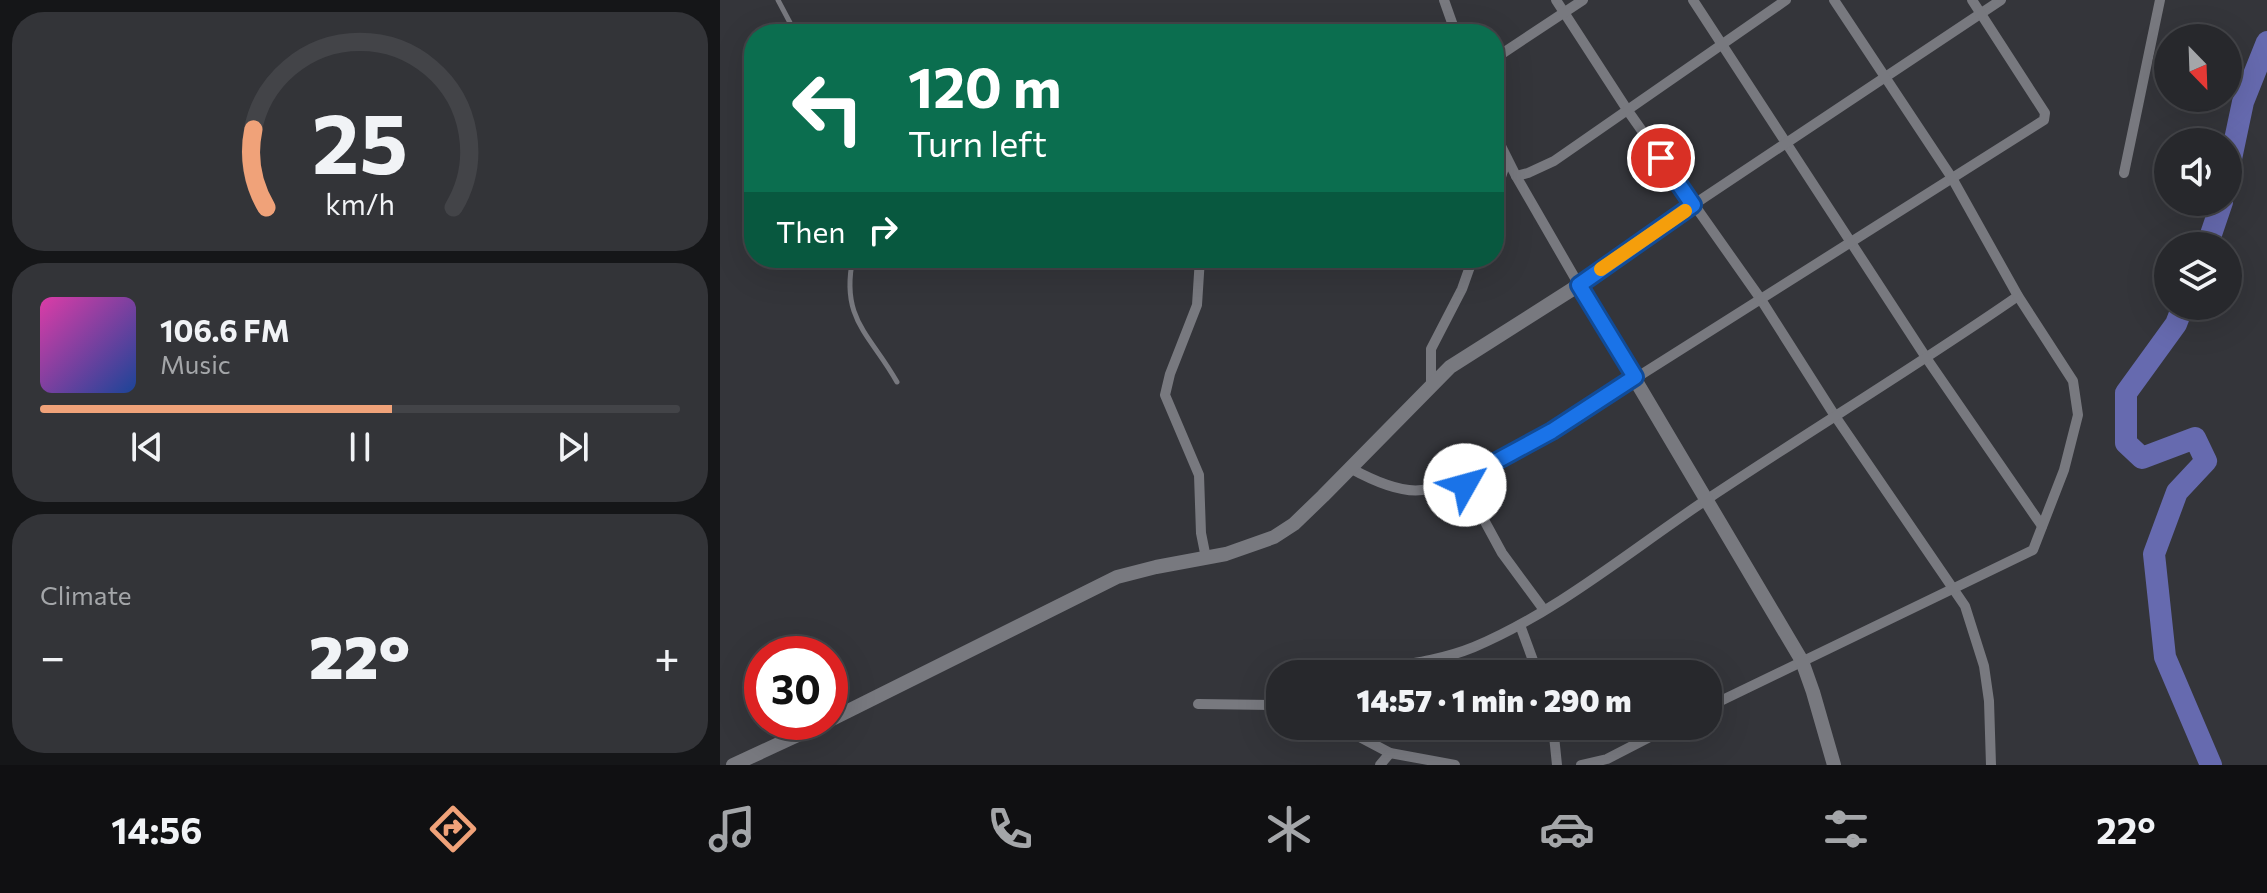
<!DOCTYPE html>
<html lang="en">
<head>
<meta charset="utf-8">
<style>
	:root { --surface:#27282c; --page:#333438; --text:#f1f3f6; --muted:#a4a6a9; --line:#434448; --accent:#f0a279 }
	body { margin:0; font-family:Commissioner,sans-serif; background:var(--page); color:var(--text); height:100vh; display:flex; flex-direction:column; font-size:30px; white-space:nowrap }
	* { box-sizing:border-box; margin:0 }
	p { font-size:26px; color:var(--muted) }
	.icon { flex:none; width:44px; height:44px; fill:none; stroke:currentColor; stroke-width:2; stroke-linecap:round; stroke-linejoin:round }
	.map { position:relative; flex:1; overflow:hidden }
	.drawer { display:flex; flex-direction:column; gap:12px; padding:12px; background:#151618; width:720px }
	.drawer>* { flex:none }
	.banner { position:absolute; left:24px; top:24px; width:760px; height:244px; border-radius:32px; box-shadow:0 8px 32px #0002,0 0 0 2px var(--line); background:#0b6e4f; color:#fff; overflow:hidden }
	.needle { width:52px; rotate:157deg }
	.tools { position:absolute; left:1434px; top:24px; display:grid; gap:16px }
	.tools a { display:grid; place-items:center; width:88px; height:88px; border-radius:50%; background:var(--surface); box-shadow:0 8px 32px #0002,0 0 0 2px var(--line); font-size:40px }
	.speed { position:absolute; left:24px; top:636px; display:flex; gap:16px; font-size:40px; font-weight:700; text-align:center }
	.speed>* { display:grid; place-content:center; width:104px; height:104px; border-radius:50%; background:var(--surface); box-shadow:0 8px 32px #0002,0 0 0 2px var(--line); line-height:1 }
	.speed .limit { border:12px solid #d22; background:#fff; color:#111 }
	.pin { position:absolute; display:grid; place-items:center; width:68px; height:68px; color:#fff; margin:-34px; border:4px solid #fff; border-radius:50%; box-shadow:0 2px 8px #0007 }
	.me { position:absolute; width:88px; margin:-44px; rotate:52deg; stroke-linejoin:round; filter:drop-shadow(0 0 6px #0008) }
	.turn { display:flex; align-items:center; gap:28px; height:168px; padding:0 32px; font-size:36px }
	.turn .icon { width:104px; height:104px; stroke-width:2.5 }
	.turn b { display:block; font-size:56px; line-height:68px }
	.then { display:flex; align-items:center; height:76px; padding:0 32px; background:#0003; gap:16px; font-size:30px }
	.big { font-size:60px; font-weight:800; line-height:1.1 }
	.drawer .tile { flex:1; display:flex; flex-direction:column; justify-content:center; gap:12px; min-width:0; padding:0 28px; border-radius:32px; background:var(--page) }
	.drawer .dial { align-items:center; gap:0 }
	.dial svg { height:208px; overflow:visible; fill:none; stroke:var(--line); stroke-width:7; stroke-linecap:round; text-anchor:middle }
	.dial text { fill:var(--text); stroke:none }
	.song { display:flex; align-items:center; gap:24px }
	.cover { width:96px; height:96px; border-radius:12px; background:linear-gradient(135deg,hsl(320 70% 55%),hsl(220 70% 35%)) }
	.played { height:8px; border-radius:4px; background:linear-gradient(90deg,var(--accent) 55%,var(--line) 55%) }
	.keys { display:flex; justify-content:space-around; direction:ltr }
	.heat { display:flex; justify-content:space-between; align-items:center; font-size:44px; direction:ltr }
	.trip { position:absolute; left:546px; top:660px; width:456px; height:80px; border-radius:32px; background:var(--surface); box-shadow:0 8px 32px #0002,0 0 0 2px var(--line); font-weight:800; line-height:80px; text-align:center }
	.tabs { display:flex; height:128px; justify-content:space-around; align-items:center; background:#101012; color:var(--muted) }
	.tabs .icon { width:56px; height:56px }
	.tabs .active { color:var(--accent) }
	.tabs b { font-size:36px; color:var(--text) }
	main { display:flex; flex:1; min-height:0 }
	.map>svg:first-child { display:block }
</style>
</head>
<body>
<main>
<section class="drawer">
<div class="tile dial"><svg viewBox="0 0 100 80">
<path d="M14 69A42 42 0 1 1 86 69"/>
<path d="M14 69A42 42 0 0 1 9 39" stroke="#f0a279"/>
<text x="50" y="56" font-size="32" font-weight="700">25</text>
<text x="50" y="72" font-size="11">km/h</text>
</svg></div>
<div class="tile">
<div class="song"><i class="cover"></i><div><b>106.6 FM</b><p>Music</p></div></div>
<div class="played"></div>
<div class="keys"><svg class="icon" aria-label="previous" viewBox="0 0 24 24"><path d="M18 5L8 12l10 7zM5 5v14"/></svg><svg class="icon" aria-label="pause" viewBox="0 0 24 24"><path d="M8 5v14M16 5v14"/></svg><svg class="icon" aria-label="next" viewBox="0 0 24 24"><path d="M6 5l10 7-10 7zM19 5v14"/></svg></div>
</div>
<div class="tile"><p>Climate</p>
<div class="heat"><a>−</a><b class="big">22°</b><a>+</a></div>
</div>
</section>
<div class="map">
<svg width="1547" height="765" viewBox="0 0 1547 765">
	<rect width="100%" height="100%" fill="#34353a"/>
	<g fill="none" stroke-linecap="round" stroke-linejoin="round">
		<g stroke="#666aaf" stroke-width="22">
			<path d="M 1508,173 L 1523,102 L 1547,42"/>
			<path d="M 1487,246 L 1502,202"/>
			<path d="M 1463,306 L 1456,324 L 1406,393 L 1406,443 L 1422,458 L 1475,438 L 1486,461 L 1457,492 L 1434,554 L 1445,657 L 1491,765"/>
		</g>
		<g stroke="#78797f" stroke-width="5">
			<path d="M 58,0 L 76,34"/>
			<path d="M 133,258 C 120,319 150,334 177,382"/>
		</g>
		<g stroke="#78797f" stroke-width="10">
			<path d="M 724,0 L 736,34"/>
			<path d="M 836,0 L 908,111 L 1040,298 L 1115,416 L 1245,606 L 1264,666 L 1269,701 L 1271,765"/>
			<path d="M 973,0 L 1207,359 L 1322,526"/>
			<path d="M 774,59 L 863,0"/>
			<path d="M 774,132 L 796,176 L 859,285 L 973,205 L 1281,0"/>
			<path d="M 1404,173 L 1440,0"/>
			<path d="M 796,176 L 808,173 L 834,161 L 1066,0"/>
			<path d="M 774,198 L 787,159"/>
			<path d="M 480,258 L 477,305 L 450,374 L 445,395 L 479,475 L 481,533 L 486,558"/>
			<path d="M 711,385 L 711,349 L 742,289 L 753,258"/>
			<path d="M 630,468 C 650,479 679,493 702,490 C 718,488 729,479 745,480"/>
			<path d="M 824,610 L 782,553 L 745,485 L 745,480 L 832,431 L 1324,120 L 1325,113 L 1252,0"/>
			<path d="M 800,625 L 818,674"/>
			<path d="M 630,674 C 671,666 715,663 754,647 C 839,611 912,549 989,498 C 1091,430 1197,366 1298,296"/>
			<path d="M 478,704 L 560,705"/>
			<path d="M 988,707 L 1313,550 L 1344,470 L 1358,415 L 1353,381 L 1298,296 L 1232,178 L 1114,0"/>
			<path d="M 619,726 L 670,753 L 735,765"/>
			<path d="M 833,726 L 837,765"/>
			<path d="M 660,765 L 670,753"/>
			<path d="M 861,765 L 887,759 L 951,726"/>
		</g>
		<g stroke="#78797f" stroke-width="14">
			<path d="M 110,720 L 397,577 L 436,567 L 506,554 L 554,537 L 574,524 L 603,496 L 730,367 L 859,285 L 1082,661 L 1093,692 L 1114,765"/>
			<path d="M 13,765 L 106,722"/>
		</g>
	</g>
	<g fill="none" stroke-linecap="round" stroke-linejoin="round">
		<g stroke="#114b97" stroke-width="20">
			<path id="route" d="M 745,485 L 745,480 L 751,475 L 832,431 L 915,377 L 859,285 L 973,205 L 941,158"/>
		</g>
		<use href="#route" stroke="#1a73e8" stroke-width="14"/>
		<path stroke="#f59e0b" stroke-width="14" d="M 881,269 L 965,211"/>
	</g>
</svg>
<div class="tools">
<a><svg class="needle" viewBox="-14 -14 28 28"><path d="M0-13l5 13h-10z" fill="#e53935"/><path d="M0 13l5-13h-10z" fill="#a4a6a9"/></svg></a>
<a><svg class="icon" aria-label="sound" viewBox="0 0 24 24"><path d="M4 9h4l5-4v14l-5-4H4zM17 9q2 3 0 6"/></svg></a>
<a><svg class="icon" aria-label="layers" viewBox="0 0 24 24"><path d="M12 4l9 5-9 5-9-5zM3 14l9 5 9-5"/></svg></a>
</div>
<div class="speed"><div class="limit">30</div></div>
<div class="pin" style="left:941px;top:158px;background:#d93025"><svg class="icon" aria-label="arrive" viewBox="0 0 24 24"><path d="M6 21V4h12l-3 4 3 4H6"/></svg></div>
<svg class="me" style="left:745px;top:485px" viewBox="-20 -20 40 40"><circle r="19" fill="#fff"/><path d="M0-13L10 11 0 6-10 11z" fill="#1a73e8"/></svg>
<div class="trip">14:57 · 1 min · 290 m</div>
<div class="banner">
<div class="turn"><svg class="icon" aria-label="left" viewBox="0 0 24 24"><path d="M17 20v-9H6M10 6l-5 5 5 5"/></svg><div><b>120 m</b>Turn left</div></div>
<div class="then">Then<svg class="icon" aria-label="right" viewBox="0 0 24 24"><path d="M7 20v-9h11M14 6l5 5-5 5"/></svg></div>
</div>
</div>
</main>
<nav class="tabs">
<b>14:56</b>
<svg class="icon active" aria-label="directions" viewBox="0 0 24 24"><path d="M12 3l9 9-9 9-9-9zM9 14v-3h6M13 9l2 2-2 2"/></svg>
<svg class="icon" aria-label="music" viewBox="0 0 24 24"><path d="M9 18V5l10-2v13"/><circle cx="6" cy="18" r="3"/><circle cx="16" cy="16" r="3"/></svg>
<svg class="icon" aria-label="phone" viewBox="0 0 24 24"><path d="M5 4h4l2 5-3 2q2 4 5 5l2-3 5 2v4C11 20 4 13 5 4z"/></svg>
<svg class="icon" aria-label="climate" viewBox="0 0 24 24"><path d="M12 3v18M4 7l16 10M4 17L20 7"/></svg>
<svg class="icon" aria-label="car" viewBox="0 0 24 24"><path d="M5 17H2v-5l4-1 3-4h7l3 4 3 1v5h-3M9 17h6M6 11h13"/><circle cx="7" cy="17" r="2"/><circle cx="17" cy="17" r="2"/></svg>
<svg class="icon" aria-label="filters" viewBox="0 0 24 24"><path d="M4 7h16M4 17h16"/><circle cx="9" cy="7" r="2"/><circle cx="15" cy="17" r="2"/></svg>
<b>22°</b>
</nav>
</body>
</html>
